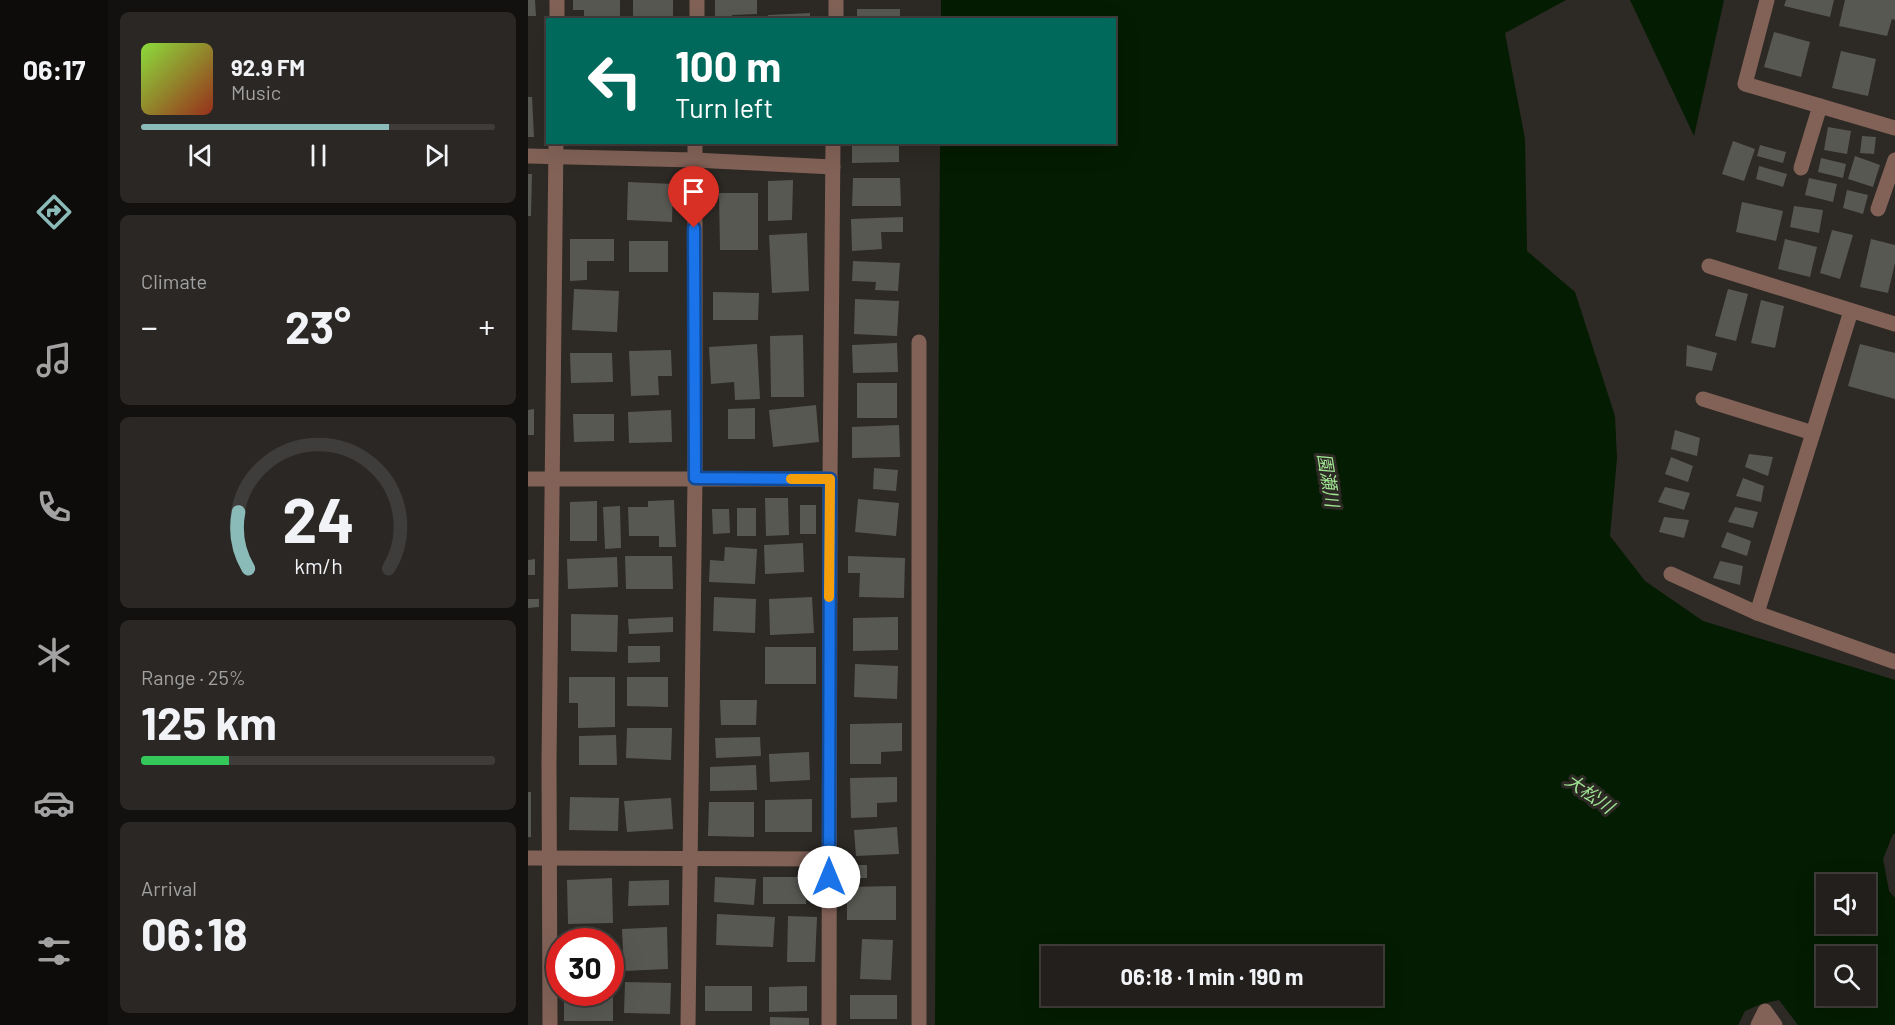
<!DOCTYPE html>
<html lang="en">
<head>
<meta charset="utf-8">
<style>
	:root { --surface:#221f1c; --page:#2a2725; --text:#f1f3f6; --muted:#a2a2a3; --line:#3f3d3b; --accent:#8bbbb9 }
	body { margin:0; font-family:Barlow,"Noto Sans JP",sans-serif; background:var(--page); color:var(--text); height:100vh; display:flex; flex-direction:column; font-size:22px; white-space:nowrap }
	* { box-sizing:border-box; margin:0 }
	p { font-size:20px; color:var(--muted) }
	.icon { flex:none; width:33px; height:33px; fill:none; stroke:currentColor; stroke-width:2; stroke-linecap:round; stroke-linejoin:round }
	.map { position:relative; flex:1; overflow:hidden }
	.sheet { display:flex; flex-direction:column; gap:12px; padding:12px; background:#13110f; width:420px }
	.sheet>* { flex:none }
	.banner { position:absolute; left:18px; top:18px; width:570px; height:126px; border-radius:0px; box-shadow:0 6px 24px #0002,0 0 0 2px var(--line); background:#00695c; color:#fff; overflow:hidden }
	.controls { position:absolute; left:1288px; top:874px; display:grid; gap:12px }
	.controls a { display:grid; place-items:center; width:60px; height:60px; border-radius:0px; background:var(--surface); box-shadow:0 6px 24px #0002,0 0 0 2px var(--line); font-size:30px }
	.speed { position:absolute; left:18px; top:928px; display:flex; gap:12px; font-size:30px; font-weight:700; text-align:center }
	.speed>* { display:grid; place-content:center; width:78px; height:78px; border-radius:50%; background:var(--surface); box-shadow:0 6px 24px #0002,0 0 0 2px var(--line); line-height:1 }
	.speed .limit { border:9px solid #d22; background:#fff; color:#111 }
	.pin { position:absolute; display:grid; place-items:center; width:51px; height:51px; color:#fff; margin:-62px -26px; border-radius:50% 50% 50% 0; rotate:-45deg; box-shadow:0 0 6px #0007 }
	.pin .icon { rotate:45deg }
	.me { position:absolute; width:66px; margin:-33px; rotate:0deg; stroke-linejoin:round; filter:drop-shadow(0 0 4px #0008) }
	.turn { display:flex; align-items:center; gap:21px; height:126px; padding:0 30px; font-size:27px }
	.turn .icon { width:78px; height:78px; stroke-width:2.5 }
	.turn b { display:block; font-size:42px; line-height:51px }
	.big { font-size:45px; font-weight:700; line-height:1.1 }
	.sheet .card { flex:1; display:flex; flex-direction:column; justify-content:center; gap:9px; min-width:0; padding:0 21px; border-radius:9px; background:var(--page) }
	.sheet .dial { align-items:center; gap:0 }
	.dial svg { height:156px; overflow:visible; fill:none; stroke:var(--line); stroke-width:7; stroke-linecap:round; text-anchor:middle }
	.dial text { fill:var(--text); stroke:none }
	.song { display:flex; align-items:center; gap:18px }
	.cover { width:72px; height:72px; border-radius:9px; background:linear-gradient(135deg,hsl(90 70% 55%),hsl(10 70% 35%)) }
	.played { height:6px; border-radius:3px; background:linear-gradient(90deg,var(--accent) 70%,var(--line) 70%) }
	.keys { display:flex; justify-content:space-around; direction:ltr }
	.heat { display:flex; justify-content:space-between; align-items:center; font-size:33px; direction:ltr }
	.charge { height:9px; border-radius:4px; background:linear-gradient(90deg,#34c759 25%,var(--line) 0) }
	.trip { position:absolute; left:513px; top:946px; width:342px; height:60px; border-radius:0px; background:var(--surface); box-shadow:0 6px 24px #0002,0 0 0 2px var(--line); font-weight:700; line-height:60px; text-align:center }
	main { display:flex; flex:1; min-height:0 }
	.dock { display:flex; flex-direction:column; width:108px; justify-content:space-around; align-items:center; background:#0e0c0b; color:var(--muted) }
	.dock .icon { width:42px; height:42px }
	.dock .active { color:var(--accent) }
	.dock b { font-size:27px; color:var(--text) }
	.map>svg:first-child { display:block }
</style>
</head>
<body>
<main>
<nav class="dock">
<b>06:17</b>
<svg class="icon active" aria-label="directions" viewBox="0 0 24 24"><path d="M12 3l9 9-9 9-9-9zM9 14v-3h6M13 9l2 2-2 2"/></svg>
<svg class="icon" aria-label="music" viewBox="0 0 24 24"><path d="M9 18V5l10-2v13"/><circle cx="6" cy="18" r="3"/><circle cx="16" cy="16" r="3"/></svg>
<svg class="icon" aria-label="phone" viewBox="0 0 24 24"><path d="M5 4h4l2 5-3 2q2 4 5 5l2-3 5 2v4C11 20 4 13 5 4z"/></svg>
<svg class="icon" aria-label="climate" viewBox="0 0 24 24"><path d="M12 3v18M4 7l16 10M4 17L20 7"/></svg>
<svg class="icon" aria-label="car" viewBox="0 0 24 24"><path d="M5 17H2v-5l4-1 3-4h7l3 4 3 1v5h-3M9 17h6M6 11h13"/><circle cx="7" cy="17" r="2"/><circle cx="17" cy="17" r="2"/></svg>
<svg class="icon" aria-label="filters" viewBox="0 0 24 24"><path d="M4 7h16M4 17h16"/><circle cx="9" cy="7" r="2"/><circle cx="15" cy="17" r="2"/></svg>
</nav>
<section class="sheet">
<div class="card">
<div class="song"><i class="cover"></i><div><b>92.9 FM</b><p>Music</p></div></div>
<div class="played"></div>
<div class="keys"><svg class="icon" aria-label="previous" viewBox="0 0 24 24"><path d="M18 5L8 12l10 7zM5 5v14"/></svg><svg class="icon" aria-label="pause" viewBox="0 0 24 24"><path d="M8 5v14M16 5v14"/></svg><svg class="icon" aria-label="next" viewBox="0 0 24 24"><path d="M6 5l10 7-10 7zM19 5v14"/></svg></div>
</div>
<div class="card"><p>Climate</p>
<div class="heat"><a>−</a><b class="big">23°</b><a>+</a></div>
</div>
<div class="card dial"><svg viewBox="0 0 100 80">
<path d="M14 69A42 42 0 1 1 86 69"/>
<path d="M14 69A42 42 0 0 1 9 40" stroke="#8bbbb9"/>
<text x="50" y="56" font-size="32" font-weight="700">24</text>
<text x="50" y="72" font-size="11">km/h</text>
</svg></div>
<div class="card"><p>Range · 25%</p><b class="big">125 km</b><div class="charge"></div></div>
<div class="card"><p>Arrival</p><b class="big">06:18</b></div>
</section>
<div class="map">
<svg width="1367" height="1025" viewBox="0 0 1367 1025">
	<rect width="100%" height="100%" fill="#2d2925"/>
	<g fill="#041c01" fill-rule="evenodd">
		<path d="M 413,0 L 1038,0 L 977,33 L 997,139 L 999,251 L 1047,292 L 1087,416 L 1089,458 L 1082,536 L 1117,581 L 1175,621 L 1367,680 L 1367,834 L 1365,834 L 1355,859 L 1361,891 L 1367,898 L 1367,1025 L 1270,1025 L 1251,1000 L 1233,1004 L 1217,1011 L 1210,1025 L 407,1025 L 412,143 L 586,142 L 586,20 L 413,19 ZM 1299,885 L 1338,885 L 1338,924 L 1299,924 ZM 524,957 L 844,957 L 844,996 L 524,996 ZM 1299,957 L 1338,957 L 1338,996 L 1299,996 Z"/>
		<path d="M 1102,0 L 1196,0 L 1166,136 Z"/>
	</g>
	<g fill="#585853">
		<path d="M 0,0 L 7,0 L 8,16 L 0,16 Z"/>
		<path d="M 45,0 L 92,0 L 92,20 L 56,20 L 56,10 L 45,10 Z"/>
		<rect x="105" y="0" width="40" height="20"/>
		<path d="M 187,0 L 229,0 L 229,14 L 204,15 L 204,20 L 187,20 Z"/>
		<path d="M 1258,0 L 1306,0 L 1302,17 L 1256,6 Z"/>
		<path d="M 1317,0 L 1367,0 L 1367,20 L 1364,19 L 1359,36 L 1311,26 Z"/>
		<rect x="329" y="9" width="43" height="11"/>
		<path d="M 282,13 L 282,20 L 240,20 L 240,15 Z"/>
		<path d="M 1246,32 L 1282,42 L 1273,77 L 1236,67 Z"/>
		<path d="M 1313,51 L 1348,59 L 1340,96 L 1304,88 Z"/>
		<path d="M 0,97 L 4,97 L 6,137 L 0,137 Z"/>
		<path d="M 1300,127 L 1323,131 L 1319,154 L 1296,150 Z"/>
		<path d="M 1334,136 L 1348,137 L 1346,154 L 1332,153 Z"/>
		<path d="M 1205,141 L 1227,149 L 1216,181 L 1194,174 Z"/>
		<path d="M 324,142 L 371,142 L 371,162 L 324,163 Z"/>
		<path d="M 1232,145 L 1258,152 L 1255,163 L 1229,156 Z"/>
		<path d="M 1327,156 L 1352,165 L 1345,187 L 1320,179 Z"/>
		<path d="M 1293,158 L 1318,164 L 1315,178 L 1290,172 Z"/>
		<path d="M 1231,166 L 1259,174 L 1255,187 L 1228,179 Z"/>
		<path d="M 0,174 L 4,174 L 3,216 L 0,216 Z"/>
		<path d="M 325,178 L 372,178 L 373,206 L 324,206 Z"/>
		<path d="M 1281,178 L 1309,184 L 1305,202 L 1277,195 Z"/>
		<path d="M 265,180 L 264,220 L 240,221 L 240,181 Z"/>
		<path d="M 100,182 L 145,184 L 144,222 L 99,220 Z"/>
		<path d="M 1319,190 L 1340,195 L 1335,214 L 1315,208 Z"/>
		<path d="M 191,193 L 230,193 L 230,250 L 192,250 Z"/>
		<path d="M 1214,202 L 1255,211 L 1248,241 L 1208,232 Z"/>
		<path d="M 1266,206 L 1295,210 L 1291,233 L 1262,227 Z"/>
		<path d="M 375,217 L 375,232 L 353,232 L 354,249 L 324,251 L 323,219 Z"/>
		<path d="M 1304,230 L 1325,235 L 1312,279 L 1292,273 Z"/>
		<path d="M 279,233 L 281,291 L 244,293 L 241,235 Z"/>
		<path d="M 42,239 L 86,239 L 86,261 L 59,261 L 59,280 L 42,281 Z"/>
		<path d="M 1257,239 L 1289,247 L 1282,277 L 1250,269 Z"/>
		<path d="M 1343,239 L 1367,245 L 1367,263 L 1360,293 L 1332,287 Z"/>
		<rect x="101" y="241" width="39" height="31"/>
		<path d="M 325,261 L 372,263 L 370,291 L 347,290 L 348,282 L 324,281 Z"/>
		<path d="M 46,289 L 91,291 L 89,332 L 44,330 Z"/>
		<path d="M 1200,289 L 1220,294 L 1208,341 L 1187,336 Z"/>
		<path d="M 185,292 L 231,293 L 230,320 L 185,320 Z"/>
		<path d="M 327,299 L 371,301 L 369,336 L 326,334 Z"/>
		<path d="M 1233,300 L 1256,306 L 1247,348 L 1223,343 Z"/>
		<path d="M 275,335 L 276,397 L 243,397 L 242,336 Z"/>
		<path d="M 369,343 L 370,372 L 325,373 L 324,345 Z"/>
		<path d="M 229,344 L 232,399 L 207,400 L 206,382 L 183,384 L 181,347 Z"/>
		<path d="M 1332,344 L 1367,353 L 1367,399 L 1320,386 Z"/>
		<path d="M 1159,345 L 1189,353 L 1184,371 L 1158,366 Z"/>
		<path d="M 143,350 L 144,376 L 130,376 L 131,395 L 103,396 L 101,351 Z"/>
		<path d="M 42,353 L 84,353 L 85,382 L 43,383 Z"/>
		<rect x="329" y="383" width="40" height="35"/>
		<path d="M 288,405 L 291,442 L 245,447 L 241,410 Z"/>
		<path d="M 227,408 L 227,439 L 200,439 L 200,409 Z"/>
		<path d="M 6,409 L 6,435 L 0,435 L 0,410 Z"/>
		<path d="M 143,410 L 144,442 L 101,443 L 100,412 Z"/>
		<path d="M 45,414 L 86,414 L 86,441 L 46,442 Z"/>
		<path d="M 371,425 L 372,457 L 324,458 L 324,427 Z"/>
		<path d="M 1147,430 L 1172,438 L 1169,456 L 1143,449 Z"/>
		<path d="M 1221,454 L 1245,457 L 1240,476 L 1217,467 Z"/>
		<path d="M 1143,457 L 1165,466 L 1160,482 L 1137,474 Z"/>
		<path d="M 346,468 L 370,470 L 368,491 L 345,489 Z"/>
		<path d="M 1215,478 L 1236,486 L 1233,502 L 1208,496 Z"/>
		<path d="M 1137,487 L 1162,493 L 1156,510 L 1130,502 Z"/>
		<path d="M 237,498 L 260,498 L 261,535 L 238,536 Z"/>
		<path d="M 330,499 L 371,503 L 368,536 L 327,532 Z"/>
		<path d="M 146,500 L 148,547 L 131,547 L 131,536 L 101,536 L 100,507 L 120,507 L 120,501 Z"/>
		<path d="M 69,501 L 69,541 L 42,541 L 42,502 Z"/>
		<rect x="272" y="505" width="16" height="29"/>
		<path d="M 92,506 L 93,548 L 77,549 L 75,507 Z"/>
		<path d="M 1207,507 L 1230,512 L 1225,528 L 1200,522 Z"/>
		<rect x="209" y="508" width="19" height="28"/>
		<path d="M 184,509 L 201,509 L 202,533 L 185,534 Z"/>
		<path d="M 1136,517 L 1161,520 L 1156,538 L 1131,532 Z"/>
		<path d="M 1199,532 L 1223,541 L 1219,556 L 1193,547 Z"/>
		<path d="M 275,543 L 276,572 L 237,574 L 236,545 Z"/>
		<path d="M 197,547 L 229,549 L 227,584 L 181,582 L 182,560 L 196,561 Z"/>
		<path d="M 97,556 L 144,556 L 145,589 L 98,589 Z"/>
		<path d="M 320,556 L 377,558 L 376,598 L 331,597 L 332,573 L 320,573 Z"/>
		<path d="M 89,557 L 90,587 L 40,589 L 39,559 Z"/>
		<path d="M 7,559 L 7,575 L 0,575 L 0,560 Z"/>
		<path d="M 1192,561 L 1215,566 L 1212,585 L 1185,578 Z"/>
		<path d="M 186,597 L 228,599 L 227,633 L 185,631 Z"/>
		<path d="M 284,597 L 286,633 L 242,635 L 241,599 Z"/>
		<path d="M 0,599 L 11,599 L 11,607 L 0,608 Z"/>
		<path d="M 43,614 L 90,615 L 89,652 L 43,651 Z"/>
		<path d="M 145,617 L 145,632 L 101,634 L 100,619 Z"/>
		<path d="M 370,617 L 370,650 L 325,651 L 325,618 Z"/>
		<path d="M 100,646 L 132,646 L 132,662 L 100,663 Z"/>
		<rect x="237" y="647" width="51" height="37"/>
		<path d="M 327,664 L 370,666 L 369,699 L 326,697 Z"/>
		<path d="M 41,677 L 87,677 L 87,727 L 50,728 L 50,703 L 41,703 Z"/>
		<path d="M 99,677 L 140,677 L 140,707 L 99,706 Z"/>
		<path d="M 192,700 L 229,700 L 228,725 L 193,725 Z"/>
		<path d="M 374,723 L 374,751 L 353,752 L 353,764 L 322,764 L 322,724 Z"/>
		<path d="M 99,728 L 144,728 L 143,760 L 98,758 Z"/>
		<path d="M 88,735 L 89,765 L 51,765 L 51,736 Z"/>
		<path d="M 232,737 L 233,756 L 188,758 L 187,738 Z"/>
		<path d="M 281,752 L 282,780 L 242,782 L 241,754 Z"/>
		<path d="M 228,765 L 229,790 L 182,791 L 182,767 Z"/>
		<path d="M 369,777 L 369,802 L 349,803 L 349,817 L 323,818 L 322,778 Z"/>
		<rect x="0" y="792" width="3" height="45"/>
		<path d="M 42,797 L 91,798 L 90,831 L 41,830 Z"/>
		<path d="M 143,798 L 145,829 L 99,832 L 96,801 Z"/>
		<path d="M 284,799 L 284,832 L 237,832 L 237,800 Z"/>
		<path d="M 181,802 L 226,802 L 226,837 L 180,836 Z"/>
		<path d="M 369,827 L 371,854 L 328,856 L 326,830 Z"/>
		<rect x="315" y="865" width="24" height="13"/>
		<path d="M 187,877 L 228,879 L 226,905 L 186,902 Z"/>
		<rect x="235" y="877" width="43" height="27"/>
		<path d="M 84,878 L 85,923 L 40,924 L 39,880 Z"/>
		<path d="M 141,880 L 141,905 L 100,906 L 101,881 Z"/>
		<path d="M 368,886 L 368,920 L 319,920 L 319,887 Z"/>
		<path d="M 189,914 L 247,917 L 245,947 L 188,945 Z"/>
		<path d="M 260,916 L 289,917 L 287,962 L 259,962 Z"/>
		<path d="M 139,927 L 140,969 L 96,971 L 94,929 Z"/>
		<path d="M 334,939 L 365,940 L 363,980 L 332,979 Z"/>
		<path d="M 97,982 L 143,983 L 142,1014 L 96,1013 Z"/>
		<path d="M 82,984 L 85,984 L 85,1021 L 36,1021 L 36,993 L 82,993 Z"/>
		<rect x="177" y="986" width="47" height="25"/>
		<path d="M 279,986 L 279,1011 L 241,1012 L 241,987 Z"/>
		<rect x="322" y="995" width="47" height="24"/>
		<path d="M 242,1017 L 281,1018 L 281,1025 L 242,1025 Z"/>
	</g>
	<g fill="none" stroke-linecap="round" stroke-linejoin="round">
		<g stroke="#826257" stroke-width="15">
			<path d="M 1239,0 L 1217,84 L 1367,128"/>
			<path d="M 29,20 L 29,0"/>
			<path d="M 169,20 L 169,0"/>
			<path d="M 308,20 L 308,0"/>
			<path d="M 0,156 L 166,160 L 305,167"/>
			<path d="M 1273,168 L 1292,106"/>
			<path d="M 1350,209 L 1367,160"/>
			<path d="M 1181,266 L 1367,324"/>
			<path d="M 1175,399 L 1285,433"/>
			<path d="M 0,479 L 302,479"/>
			<path d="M 1143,574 L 1229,613 L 1367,662"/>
			<path d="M 1229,613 L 1323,311"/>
			<path d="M 0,858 L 301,859"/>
			<path d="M 22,1025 L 21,762 L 28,142"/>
			<path d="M 160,1025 L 167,478 L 167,142"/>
			<path d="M 301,1025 L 302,479 L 305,142"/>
			<path d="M 391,1025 L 391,342"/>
			<path d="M 1230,1025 L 1237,1011 L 1247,1025"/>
		</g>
	</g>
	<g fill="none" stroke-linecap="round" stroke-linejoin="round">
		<g stroke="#114b97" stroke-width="15">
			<path id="route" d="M 166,228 L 167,478 L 302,479 L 301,877"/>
		</g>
		<use href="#route" stroke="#1a73e8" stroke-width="10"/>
		<path stroke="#f59e0b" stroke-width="10" d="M 263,479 L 302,479 L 301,597"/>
	</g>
	<g text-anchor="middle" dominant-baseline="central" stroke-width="6" stroke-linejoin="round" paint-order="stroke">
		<g font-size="18" font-style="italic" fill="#9fe491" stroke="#2d2925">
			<text transform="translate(801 480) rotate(81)">園瀬川</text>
			<text transform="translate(1062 793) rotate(35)">大松川</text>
		</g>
	</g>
</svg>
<div class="controls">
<a><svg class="icon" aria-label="sound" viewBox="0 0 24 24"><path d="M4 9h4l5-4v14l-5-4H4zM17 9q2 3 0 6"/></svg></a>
<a><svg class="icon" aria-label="search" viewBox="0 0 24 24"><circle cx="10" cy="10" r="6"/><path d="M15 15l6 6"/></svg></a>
</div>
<div class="speed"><div class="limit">30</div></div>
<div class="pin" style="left:166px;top:228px;background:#d93025"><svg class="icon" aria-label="arrive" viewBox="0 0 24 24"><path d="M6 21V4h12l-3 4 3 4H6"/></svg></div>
<svg class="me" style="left:301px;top:877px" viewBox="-20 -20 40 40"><circle r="19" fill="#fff"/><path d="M0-13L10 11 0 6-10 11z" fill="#1a73e8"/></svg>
<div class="trip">06:18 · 1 min · 190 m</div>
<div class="banner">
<div class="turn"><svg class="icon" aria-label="left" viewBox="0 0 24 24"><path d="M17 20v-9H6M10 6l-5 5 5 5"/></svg><div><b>100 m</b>Turn left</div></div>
</div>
</div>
</main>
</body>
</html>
